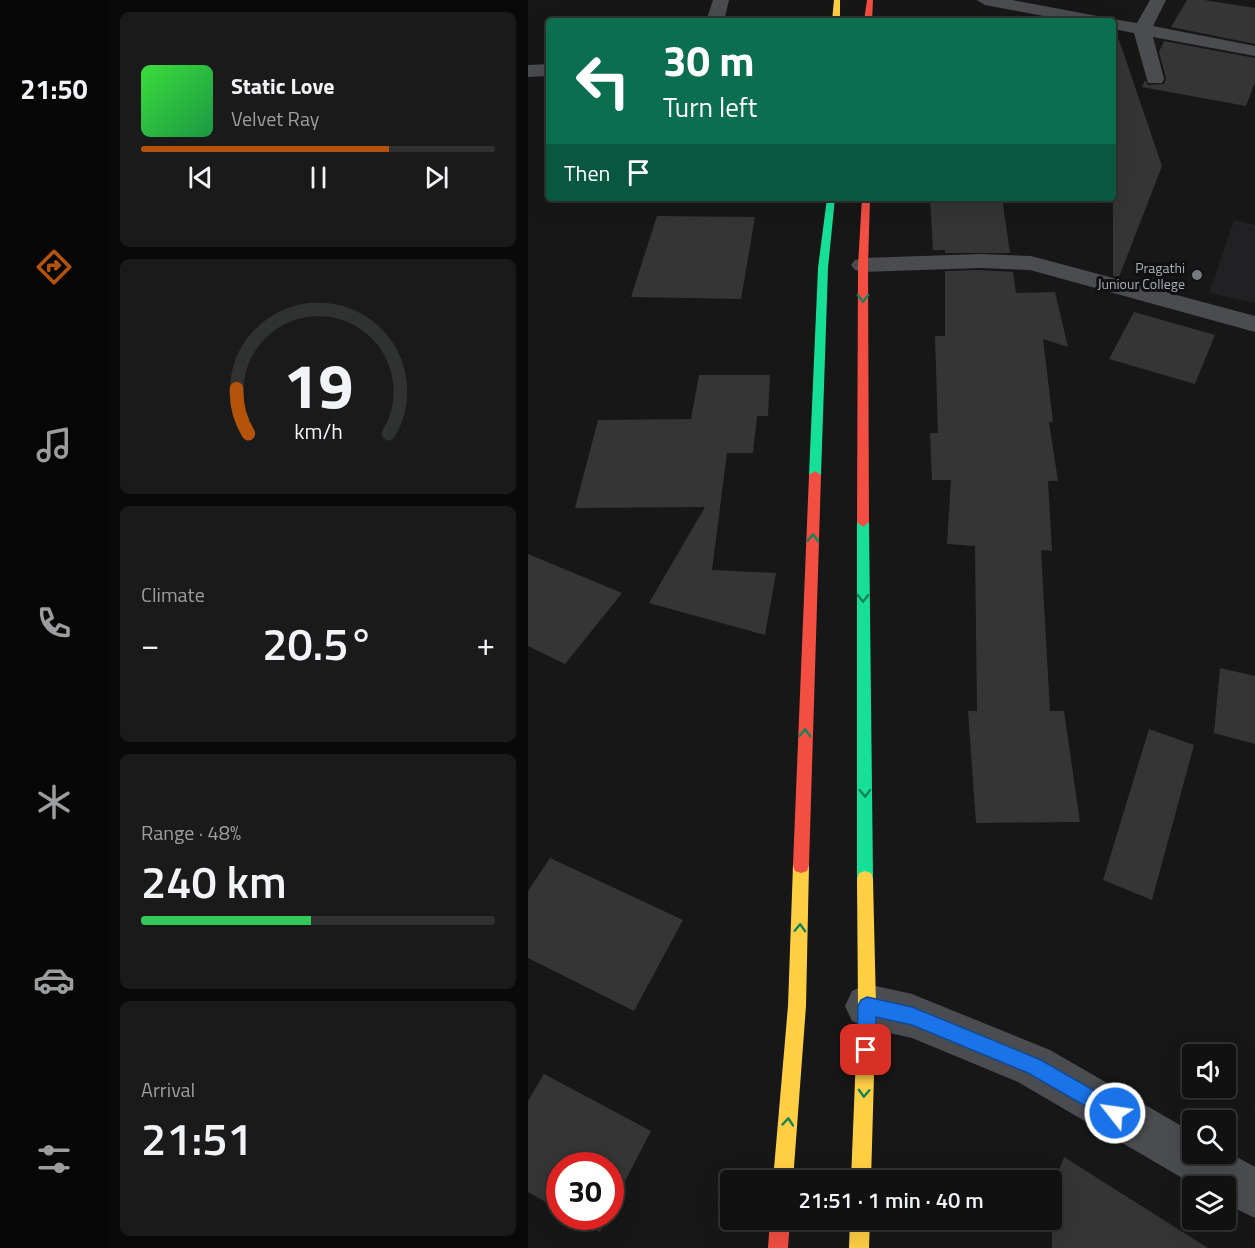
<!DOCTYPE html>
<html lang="en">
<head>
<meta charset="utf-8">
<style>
	:root { --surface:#111; --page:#1a1a1a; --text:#f1f3f6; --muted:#9c9d9f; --line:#303131; --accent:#b45309 }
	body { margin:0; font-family:"Titillium Web",sans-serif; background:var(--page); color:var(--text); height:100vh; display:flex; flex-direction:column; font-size:22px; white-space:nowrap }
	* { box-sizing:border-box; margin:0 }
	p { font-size:20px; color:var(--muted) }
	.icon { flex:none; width:33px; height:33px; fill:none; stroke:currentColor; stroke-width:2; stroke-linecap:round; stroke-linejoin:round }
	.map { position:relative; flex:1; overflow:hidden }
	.panel { display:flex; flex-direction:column; gap:12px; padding:12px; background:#090909; width:420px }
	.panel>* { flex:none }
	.guide { position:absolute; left:18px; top:18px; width:570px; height:183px; border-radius:6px; box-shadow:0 6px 24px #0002,0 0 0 2px var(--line); background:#0b6e4f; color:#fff; overflow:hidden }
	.buttons { position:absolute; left:654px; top:1044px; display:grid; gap:12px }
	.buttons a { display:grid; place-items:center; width:54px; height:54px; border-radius:6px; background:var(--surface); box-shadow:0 6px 24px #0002,0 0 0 2px var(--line); font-size:30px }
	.speed { position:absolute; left:18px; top:1152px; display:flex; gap:12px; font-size:30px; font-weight:700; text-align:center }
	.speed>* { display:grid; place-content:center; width:78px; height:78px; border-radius:50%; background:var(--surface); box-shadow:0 6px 24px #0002,0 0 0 2px var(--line); line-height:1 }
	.speed .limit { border:9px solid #d22; background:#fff; color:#111 }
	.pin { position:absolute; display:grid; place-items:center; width:51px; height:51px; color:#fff; margin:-26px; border-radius:12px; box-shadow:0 3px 9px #0006 }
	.me { position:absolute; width:66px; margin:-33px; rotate:300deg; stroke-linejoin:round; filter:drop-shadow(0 0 4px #0008) }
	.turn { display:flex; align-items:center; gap:21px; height:126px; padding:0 18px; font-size:27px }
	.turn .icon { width:78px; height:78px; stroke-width:2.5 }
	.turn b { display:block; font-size:42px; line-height:51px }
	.then { display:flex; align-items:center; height:57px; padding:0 18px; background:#0003; gap:12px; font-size:22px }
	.big { font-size:45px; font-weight:600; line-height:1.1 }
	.panel .card { flex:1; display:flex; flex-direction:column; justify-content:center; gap:9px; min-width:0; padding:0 21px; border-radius:9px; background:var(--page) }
	.panel .dial { align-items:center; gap:0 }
	.dial svg { height:156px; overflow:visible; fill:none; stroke:var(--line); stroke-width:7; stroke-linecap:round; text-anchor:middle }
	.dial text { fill:var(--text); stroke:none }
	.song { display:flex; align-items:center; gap:18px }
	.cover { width:72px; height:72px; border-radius:9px; background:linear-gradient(135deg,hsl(120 70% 55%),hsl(140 70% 35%)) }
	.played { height:6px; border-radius:3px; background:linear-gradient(90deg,var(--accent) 70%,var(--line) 70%) }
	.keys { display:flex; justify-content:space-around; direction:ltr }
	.heat { display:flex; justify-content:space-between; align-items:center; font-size:33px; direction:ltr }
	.charge { height:9px; border-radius:4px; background:linear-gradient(90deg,#34c759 48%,var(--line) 0) }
	.trip { position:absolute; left:192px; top:1170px; width:342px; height:60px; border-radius:6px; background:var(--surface); box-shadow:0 6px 24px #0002,0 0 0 2px var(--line); font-weight:600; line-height:60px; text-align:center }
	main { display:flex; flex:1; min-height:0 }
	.tab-bar { display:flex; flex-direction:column; width:108px; justify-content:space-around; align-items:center; background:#070707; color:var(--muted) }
	.tab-bar .icon { width:42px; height:42px }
	.tab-bar .selected { color:var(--accent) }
	.tab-bar b { font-size:27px; color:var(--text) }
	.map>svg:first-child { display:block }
</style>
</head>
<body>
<main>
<nav class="tab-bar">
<b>21:50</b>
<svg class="icon selected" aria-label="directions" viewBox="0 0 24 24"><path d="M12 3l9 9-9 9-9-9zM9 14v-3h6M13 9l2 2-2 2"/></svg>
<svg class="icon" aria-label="music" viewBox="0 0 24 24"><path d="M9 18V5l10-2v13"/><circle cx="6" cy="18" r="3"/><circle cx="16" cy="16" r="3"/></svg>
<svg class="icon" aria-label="phone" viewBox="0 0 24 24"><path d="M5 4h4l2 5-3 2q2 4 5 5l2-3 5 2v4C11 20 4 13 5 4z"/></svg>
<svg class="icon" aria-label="climate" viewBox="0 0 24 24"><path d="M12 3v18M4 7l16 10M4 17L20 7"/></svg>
<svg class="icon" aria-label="car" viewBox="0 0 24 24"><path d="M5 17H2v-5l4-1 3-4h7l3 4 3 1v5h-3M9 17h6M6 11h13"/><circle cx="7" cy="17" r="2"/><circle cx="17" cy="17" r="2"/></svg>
<svg class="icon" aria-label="filters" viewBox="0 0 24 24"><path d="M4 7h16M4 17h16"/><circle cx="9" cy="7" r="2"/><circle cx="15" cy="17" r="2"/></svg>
</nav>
<section class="panel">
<div class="card">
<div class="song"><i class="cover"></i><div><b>Static Love</b><p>Velvet Ray</p></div></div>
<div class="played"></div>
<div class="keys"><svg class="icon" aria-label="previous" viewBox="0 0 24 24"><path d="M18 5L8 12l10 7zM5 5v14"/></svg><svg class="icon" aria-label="pause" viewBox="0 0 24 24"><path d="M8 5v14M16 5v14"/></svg><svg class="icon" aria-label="next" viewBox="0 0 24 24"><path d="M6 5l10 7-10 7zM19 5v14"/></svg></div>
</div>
<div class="card dial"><svg viewBox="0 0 100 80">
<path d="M14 69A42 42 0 1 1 86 69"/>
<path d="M14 69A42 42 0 0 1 8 46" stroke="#b45309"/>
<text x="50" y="56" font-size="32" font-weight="700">19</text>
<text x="50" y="72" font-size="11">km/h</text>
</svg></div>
<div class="card"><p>Climate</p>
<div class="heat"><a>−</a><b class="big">20.5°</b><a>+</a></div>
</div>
<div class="card"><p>Range · 48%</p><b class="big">240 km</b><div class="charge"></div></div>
<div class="card"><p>Arrival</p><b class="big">21:51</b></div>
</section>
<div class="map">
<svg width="727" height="1248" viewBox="0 0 727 1248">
	<rect width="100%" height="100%" fill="#171717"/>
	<path fill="#212123" d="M 706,220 L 727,225 L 727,303 L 681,293 Z"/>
	<g fill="#353536">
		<path d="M 659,0 L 676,0 L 727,8 L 727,44 L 643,27 Z"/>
		<path d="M 591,40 L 634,166 L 591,277 L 585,276 L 585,41 Z"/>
		<path d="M 636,41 L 727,58 L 727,82 L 718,106 L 614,87 L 617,80 L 620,85 L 636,84 L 638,78 L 631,52 Z"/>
		<path d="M 402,198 L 474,198 L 482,253 L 417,253 L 417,250 L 405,250 Z"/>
		<path d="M 129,216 L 227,217 L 213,299 L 103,297 Z"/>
		<path d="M 453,270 L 485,272 L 488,293 L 527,292 L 540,347 L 515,339 L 525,422 L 521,422 L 530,481 L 520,481 L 524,551 L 513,550 L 522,711 L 536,711 L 552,822 L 448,823 L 440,711 L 449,711 L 447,546 L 419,544 L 423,480 L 404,480 L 402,433 L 410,433 L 407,336 L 417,336 L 417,271 Z"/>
		<path d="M 606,312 L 687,335 L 667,384 L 581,359 Z"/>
		<path d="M 171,375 L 242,375 L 240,416 L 229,416 L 225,453 L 199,453 L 184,570 L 248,573 L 237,635 L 121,603 L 177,507 L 47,508 L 70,420 L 163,419 Z"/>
		<path d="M 0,554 L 94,593 L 37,664 L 0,646 Z"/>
		<path d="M 692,668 L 727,676 L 727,744 L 686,733 Z"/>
		<path d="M 621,729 L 666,745 L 624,900 L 575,880 Z"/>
		<path d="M 22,858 L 155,920 L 106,1011 L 0,958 L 0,891 Z"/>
		<path d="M 16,1074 L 123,1131 L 82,1210 L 82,1166 L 32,1166 L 32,1210 L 0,1192 L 0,1101 Z"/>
		<path d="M 536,1157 L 680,1248 L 524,1248 L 524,1188 Z"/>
		<path d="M 44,1216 L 79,1216 L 72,1232 Z"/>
	</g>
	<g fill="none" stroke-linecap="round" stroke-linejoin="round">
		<g fill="#4b4c50" fill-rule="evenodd">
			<path d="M 185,0 L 201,0 L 196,21 L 178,21 Z"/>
			<path d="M 449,0 L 484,0 L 569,16 L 575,17 L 578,21 L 542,21 L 457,5 Z"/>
			<path d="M 622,0 L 638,0 L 625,26 L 727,46 L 727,56 L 625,37 L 636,79 L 634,83 L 620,83 L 606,33 L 585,29 L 585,21 L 578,21 L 585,19 L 609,23 Z"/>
			<path d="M 21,64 L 21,76 L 0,77 L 0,65 Z"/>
			<path d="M 453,254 L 503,256 L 727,316 L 727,332 L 502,270 L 453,268 L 335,272 L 327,270 L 323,265 L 327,260 L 335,258 Z"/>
			<path d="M 339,984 L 384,994 L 522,1050 L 664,1132 L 664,1154 L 698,1154 L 698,1151 L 727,1167 L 727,1218 L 698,1204 L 698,1186 L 668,1186 L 490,1082 L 384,1038 L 339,1028 L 324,1021 L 317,1006 L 324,991 Z"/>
		</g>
		<g fill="#16e098" fill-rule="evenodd">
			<path d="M 299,198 L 307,198 L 300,268 L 293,475 L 287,479 L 281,475 L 290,268 Z"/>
			<path d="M 335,517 L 341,522 L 345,879 L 343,885 L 337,887 L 331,885 L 329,879 L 329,522 Z"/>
		</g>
		<g fill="#ffcf43" fill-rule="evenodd">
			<path d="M 306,0 L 312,0 L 312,21 L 304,21 Z"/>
			<path d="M 273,857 L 279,859 L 281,865 L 278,1006 L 265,1180 L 245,1180 L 260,1006 L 265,865 L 267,859 Z"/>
			<path d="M 337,871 L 343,873 L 345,879 L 348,1006 L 343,1180 L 323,1180 L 330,1006 L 329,879 L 331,873 Z"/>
			<path d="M 322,1220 L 342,1220 L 341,1248 L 321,1248 Z"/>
		</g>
		<g fill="#f24e42" fill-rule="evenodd">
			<path d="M 339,0 L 345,0 L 344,21 L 336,21 Z"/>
			<path d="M 334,198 L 342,198 L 340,265 L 341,522 L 335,527 L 329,522 L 330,265 Z"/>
			<path d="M 287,471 L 293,475 L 281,865 L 279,871 L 273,873 L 267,871 L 265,865 L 281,475 Z"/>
			<path d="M 242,1220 L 262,1220 L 260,1248 L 240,1248 Z"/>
		</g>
	</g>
	<defs><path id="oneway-chevron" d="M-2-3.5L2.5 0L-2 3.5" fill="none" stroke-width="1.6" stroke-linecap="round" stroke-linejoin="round" transform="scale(1.5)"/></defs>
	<g stroke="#14835c">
		<use href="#oneway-chevron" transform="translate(335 298) rotate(90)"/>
		<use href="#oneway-chevron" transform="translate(285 538) rotate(-88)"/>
		<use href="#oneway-chevron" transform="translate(335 598) rotate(90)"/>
		<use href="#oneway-chevron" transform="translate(277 733) rotate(-88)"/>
		<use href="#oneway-chevron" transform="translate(337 793) rotate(89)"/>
		<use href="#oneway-chevron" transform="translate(272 928) rotate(-88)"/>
		<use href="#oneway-chevron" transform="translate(336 1093) rotate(92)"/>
		<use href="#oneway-chevron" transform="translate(260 1122) rotate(-85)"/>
	</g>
	<path fill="#1a73e8" stroke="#114b97" stroke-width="1.5" d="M 339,997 L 384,1007 L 513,1060 L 593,1106 L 596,1113 L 593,1119 L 587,1122 L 580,1119 L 500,1073 L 384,1025 L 348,1017 L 347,1050 L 344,1056 L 338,1059 L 331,1056 L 329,1050 L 330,1006 L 333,1000 Z"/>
	<circle fill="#757880" stroke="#111113" stroke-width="2" cx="669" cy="275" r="6"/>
	<g text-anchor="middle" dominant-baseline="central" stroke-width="6" stroke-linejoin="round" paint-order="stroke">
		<g font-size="14" fill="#a8adb8" stroke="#111113" text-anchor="end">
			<text x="657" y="267">Pragathi<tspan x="657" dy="16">Juniour College</tspan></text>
		</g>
	</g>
</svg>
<div class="buttons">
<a><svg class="icon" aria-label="sound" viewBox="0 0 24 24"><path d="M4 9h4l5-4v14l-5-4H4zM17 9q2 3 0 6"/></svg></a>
<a><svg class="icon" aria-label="search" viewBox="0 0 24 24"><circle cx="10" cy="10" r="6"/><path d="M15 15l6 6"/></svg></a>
<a><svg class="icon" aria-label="layers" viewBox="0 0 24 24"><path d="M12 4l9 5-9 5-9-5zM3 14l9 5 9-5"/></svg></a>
</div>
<div class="speed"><div class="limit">30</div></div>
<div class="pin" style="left:338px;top:1050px;background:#d93025"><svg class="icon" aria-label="arrive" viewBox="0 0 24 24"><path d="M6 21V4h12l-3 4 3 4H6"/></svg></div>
<svg class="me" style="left:587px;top:1113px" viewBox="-20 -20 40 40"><circle r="17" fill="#1a73e8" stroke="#fff" stroke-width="3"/><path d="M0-11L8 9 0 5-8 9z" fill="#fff"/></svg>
<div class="trip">21:51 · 1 min · 40 m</div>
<div class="guide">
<div class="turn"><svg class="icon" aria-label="left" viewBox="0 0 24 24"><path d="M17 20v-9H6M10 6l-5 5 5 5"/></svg><div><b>30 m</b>Turn left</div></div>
<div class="then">Then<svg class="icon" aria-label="arrive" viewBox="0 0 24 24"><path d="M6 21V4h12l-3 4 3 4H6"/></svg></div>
</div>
</div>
</main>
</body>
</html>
